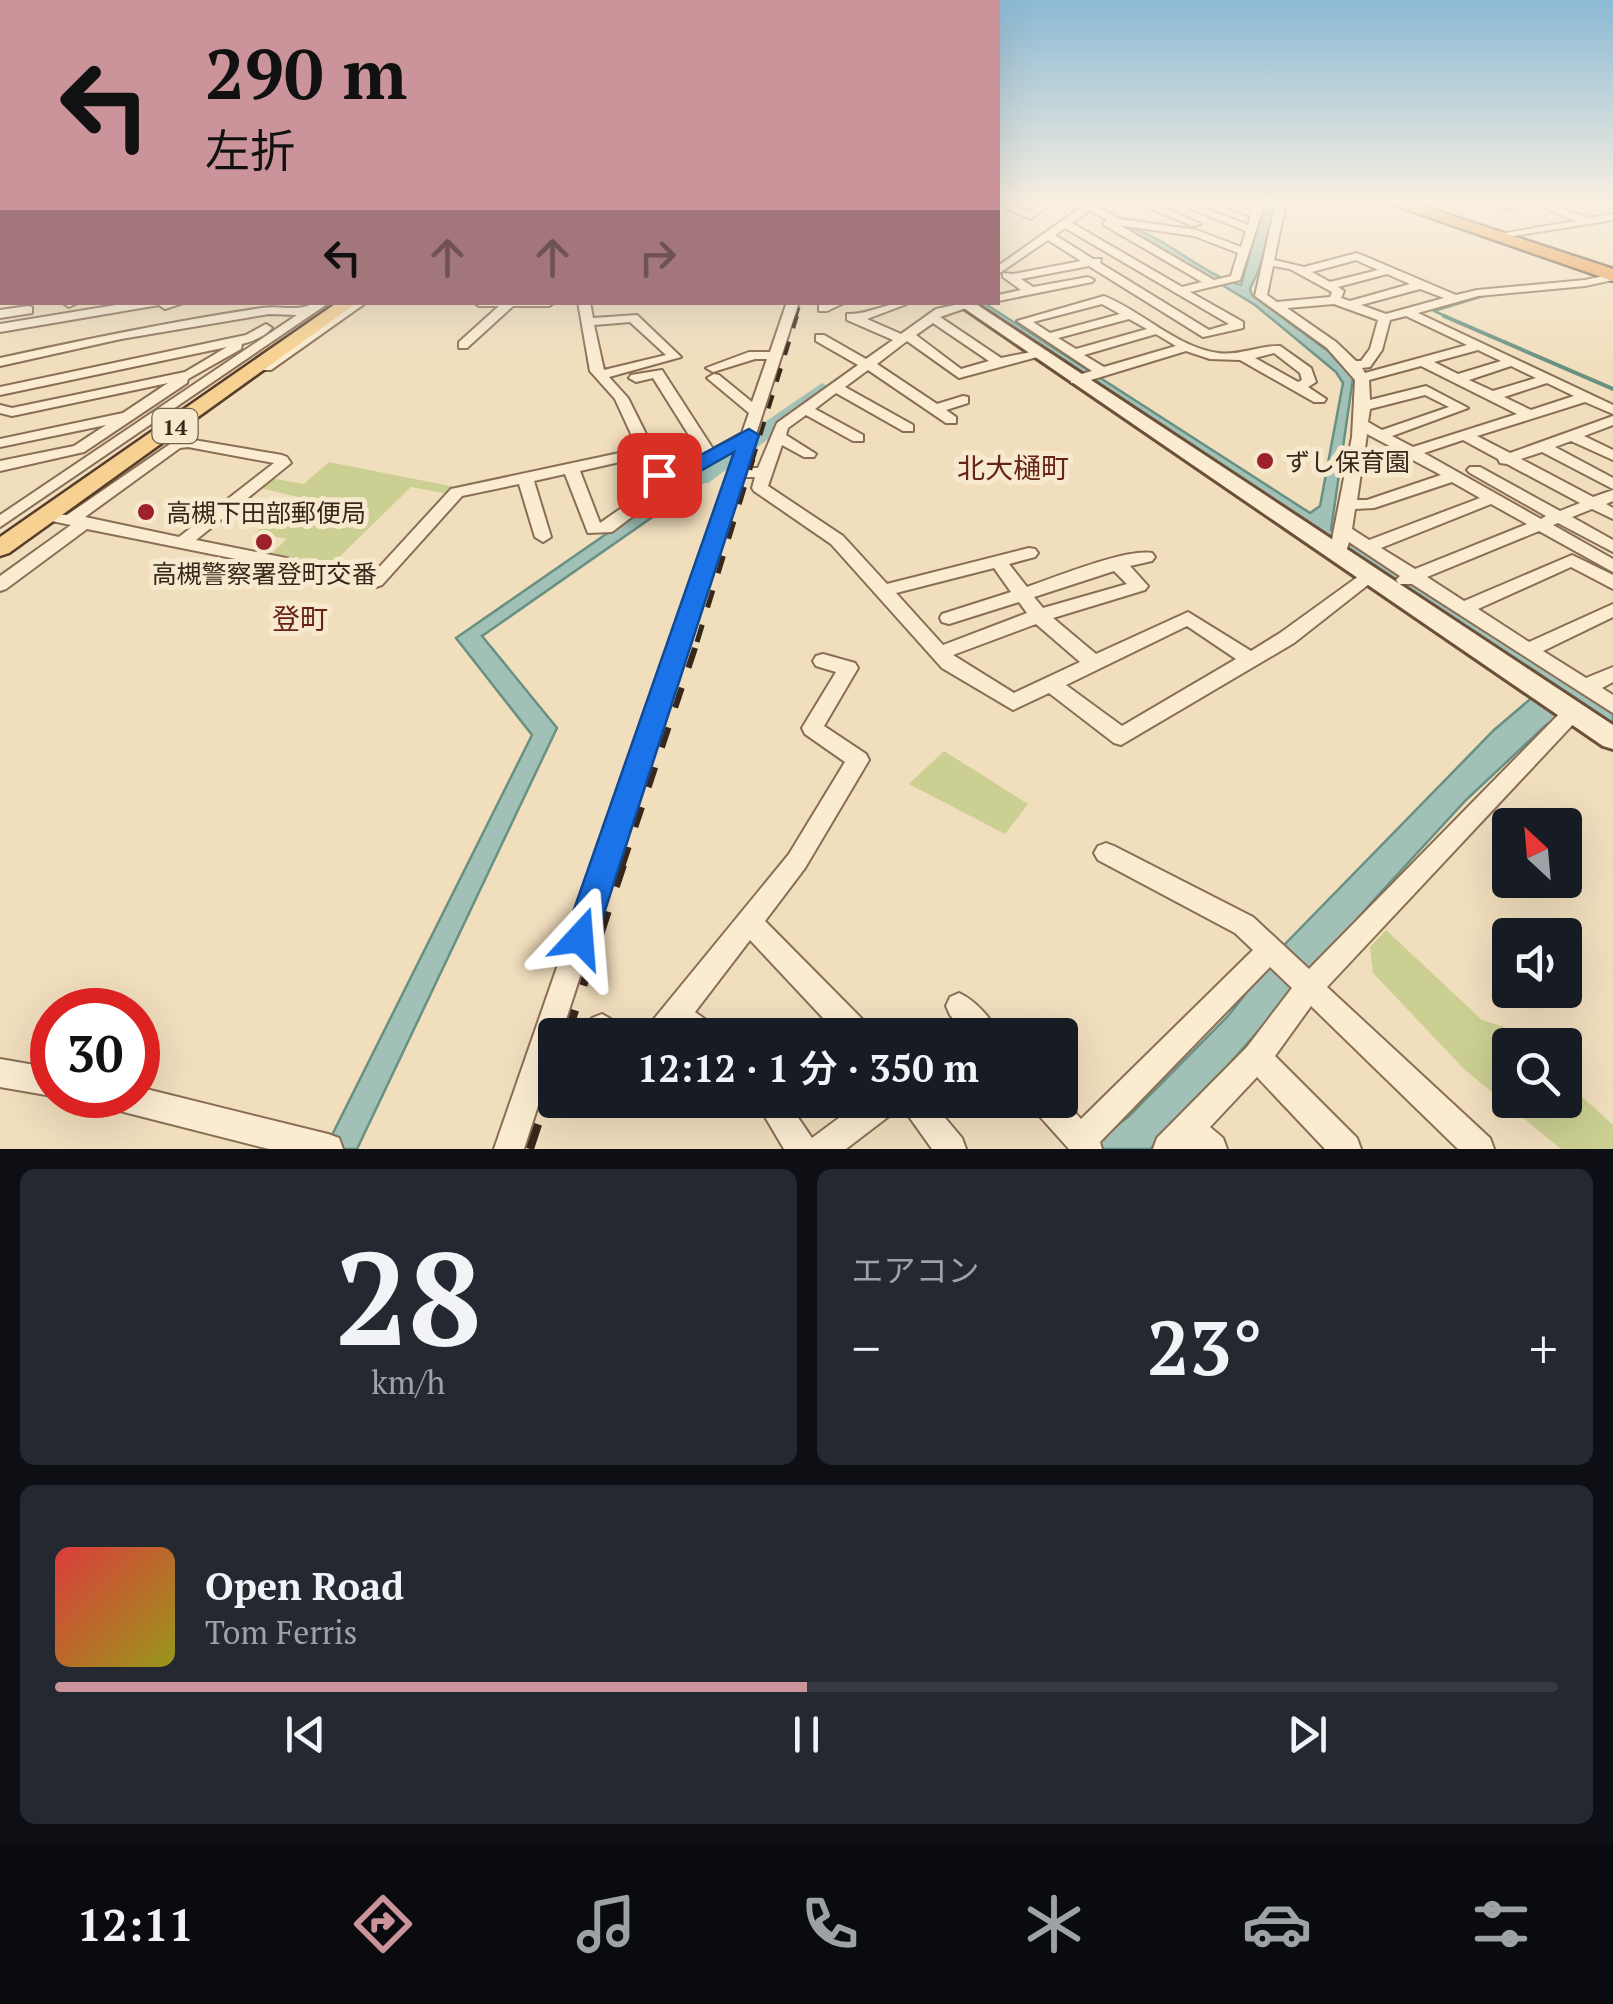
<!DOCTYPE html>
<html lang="ja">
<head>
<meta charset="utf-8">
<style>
	:root { --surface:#171b24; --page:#242831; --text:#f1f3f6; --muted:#9ea1a6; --line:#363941; --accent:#cb949a }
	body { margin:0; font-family:"PT Serif","Noto Sans JP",serif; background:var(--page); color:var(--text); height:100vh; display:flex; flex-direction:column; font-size:38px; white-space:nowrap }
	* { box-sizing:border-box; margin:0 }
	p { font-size:32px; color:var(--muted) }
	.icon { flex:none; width:55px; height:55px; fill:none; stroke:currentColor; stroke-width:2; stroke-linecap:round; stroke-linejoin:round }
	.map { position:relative; height:1149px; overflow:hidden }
	.panel { display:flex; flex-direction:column; gap:20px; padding:20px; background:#0d0f14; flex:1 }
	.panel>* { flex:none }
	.banner { position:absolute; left:0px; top:0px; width:1000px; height:305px; box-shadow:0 10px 40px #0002; background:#cb949a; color:#111; overflow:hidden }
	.needle { width:65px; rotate:334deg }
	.buttons { position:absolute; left:1492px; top:808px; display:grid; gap:20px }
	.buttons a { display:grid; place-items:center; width:90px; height:90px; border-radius:10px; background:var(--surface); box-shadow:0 10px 40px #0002; font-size:50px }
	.speed { position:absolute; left:30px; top:988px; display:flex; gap:20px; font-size:50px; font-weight:700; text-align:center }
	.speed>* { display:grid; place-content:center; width:130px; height:130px; border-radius:50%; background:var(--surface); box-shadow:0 10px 40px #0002; line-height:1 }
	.speed .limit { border:15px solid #d22; background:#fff; color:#111 }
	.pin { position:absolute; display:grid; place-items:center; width:85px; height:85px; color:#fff; margin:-42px; border-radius:20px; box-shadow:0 5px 15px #0006 }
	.me { position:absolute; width:110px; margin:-55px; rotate:19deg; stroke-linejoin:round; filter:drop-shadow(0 0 8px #0008) }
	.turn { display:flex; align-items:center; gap:35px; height:210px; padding:0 40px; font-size:45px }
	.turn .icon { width:130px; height:130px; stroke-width:2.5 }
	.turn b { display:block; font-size:70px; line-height:85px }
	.lanes { display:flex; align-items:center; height:95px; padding:0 40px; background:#0003; justify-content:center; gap:50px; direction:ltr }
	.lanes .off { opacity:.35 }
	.big { font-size:75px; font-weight:600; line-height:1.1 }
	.panel .widget { flex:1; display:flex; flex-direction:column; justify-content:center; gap:15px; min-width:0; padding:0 35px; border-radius:15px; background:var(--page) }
	.panel .dial { align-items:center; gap:0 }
	.dial b { font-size:130px; line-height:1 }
	.song { display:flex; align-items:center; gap:30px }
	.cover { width:120px; height:120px; border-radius:15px; background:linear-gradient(135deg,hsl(0 70% 55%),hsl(60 70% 35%)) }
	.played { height:10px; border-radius:5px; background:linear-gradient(90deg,var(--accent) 50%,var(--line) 50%) }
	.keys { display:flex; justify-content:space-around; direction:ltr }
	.heat { display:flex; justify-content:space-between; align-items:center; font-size:55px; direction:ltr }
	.panel .tiles { flex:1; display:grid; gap:20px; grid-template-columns:1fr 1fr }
	.widget:last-child { grid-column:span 2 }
	.trip { position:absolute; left:538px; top:1018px; width:540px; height:100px; border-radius:10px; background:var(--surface); box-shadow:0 10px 40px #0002; font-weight:600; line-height:100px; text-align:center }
	.menu { display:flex; height:160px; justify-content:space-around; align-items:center; background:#090b0e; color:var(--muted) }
	.menu .icon { width:70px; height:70px }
	.menu .selected { color:var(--accent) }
	.menu b { font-size:45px; color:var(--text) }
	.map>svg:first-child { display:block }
</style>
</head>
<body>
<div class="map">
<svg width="1613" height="1149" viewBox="0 0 1613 1149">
	<rect width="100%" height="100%" fill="#f1debd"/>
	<g fill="#cbcf91">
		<path d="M 329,462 L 455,487 L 448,494 L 411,487 L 332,564 L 272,553 L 287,539 L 255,533 L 298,497 L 257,487 L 270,478 L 304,484 Z"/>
		<path d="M 944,751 L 1028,804 L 1005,834 L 909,784 Z"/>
		<path d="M 1386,930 L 1482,1020 L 1507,1028 L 1526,1045 L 1510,1045 L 1510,1100 L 1565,1100 L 1565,1081 L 1613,1125 L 1613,1149 L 1561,1149 L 1465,1070 L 1373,973 L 1370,947 Z"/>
	</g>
	<g fill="#a1c1b6" stroke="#689083" stroke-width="2.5">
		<path d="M 1264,202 L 1276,202 L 1260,267 L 1250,289 L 1252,295 L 1328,351 L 1353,378 L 1331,530 L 1613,712 L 1613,727 L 1560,716 L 1546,725 L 1466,800 L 1373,901 L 1164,1138 L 1150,1149 L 1087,1149 L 1129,1116 L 1228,1016 L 1286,943 L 1494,730 L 1548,684 L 970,303 L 984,303 L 1310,513 L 1320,506 L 1343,383 L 1336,372 L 1255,305 L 1146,239 L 1111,224 C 1158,227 1196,273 1241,285 Z"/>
		<path d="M 732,452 L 727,465 L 482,636 L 557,728 L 357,1149 L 325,1149 L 532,735 L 456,638 L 677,485 L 675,477 L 684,482 Z"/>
	</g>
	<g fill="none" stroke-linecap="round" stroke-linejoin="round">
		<path stroke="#689083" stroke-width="2.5" d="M 1450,318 L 1434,311 L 1490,294"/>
		<path stroke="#689083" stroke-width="4" d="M 1444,316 L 1613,389"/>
		<path fill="#a1c1b6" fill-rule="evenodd" d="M 822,383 L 833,389 L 830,394 L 708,483 L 690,483 L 687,478 L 690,473 Z"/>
		<g stroke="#896e55" stroke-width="4">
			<g id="street">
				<path d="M 998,202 L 1008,202 L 1030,212 L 1042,202 L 1053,202 L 1031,219 L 998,205 Z"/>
				<path d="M 1078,202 L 1090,202 L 1120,219 L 1196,230 L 1241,247 L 1246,231 L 1174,202 L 1188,202 L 1248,225 L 1251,216 L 1213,202 L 1228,202 L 1252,211 L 1255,202 L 1265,202 L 1240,280 L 1190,292 L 1243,322 L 1243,328 L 1203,337 L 1089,266 L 1021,279 L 1033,287 L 1088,277 L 1094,280 L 1092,282 L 998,301 L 998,295 L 1021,290 L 1003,277 L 1003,273 L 1013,274 L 1081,261 L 1048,240 L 998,274 L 998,266 L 1083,206 ZM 1090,210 L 1107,220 L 1103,223 L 1104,225 L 1202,282 L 1182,287 L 1072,223 ZM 1119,225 L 1194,236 L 1238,253 L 1231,276 L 1214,280 ZM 1065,228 L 1229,324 L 1209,330 L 1100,263 L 1101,259 L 1093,259 L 1055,235 Z"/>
				<path d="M 1136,202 L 1150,202 L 1201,224 L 1192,226 Z"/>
				<path d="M 1276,202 L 1286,202 L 1274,260 L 1304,267 L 1357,253 L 1456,295 L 1477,290 L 1585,280 L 1613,274 L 1613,280 L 1585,286 L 1478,296 L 1418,313 L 1613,405 L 1613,414 L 1585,402 L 1477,436 L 1510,453 L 1613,416 L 1613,425 L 1584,436 L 1613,450 L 1613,460 L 1571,441 L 1555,447 L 1613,478 L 1613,489 L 1542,452 L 1521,459 L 1593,497 L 1613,490 L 1613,501 L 1606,504 L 1613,508 L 1613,519 L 1592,509 L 1572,517 L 1613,540 L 1613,552 L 1558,523 L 1553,525 L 1613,559 L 1613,572 L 1539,531 L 1427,577 L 1464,601 L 1572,555 L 1613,575 L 1613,589 L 1571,567 L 1478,609 L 1529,642 L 1613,604 L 1613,617 L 1543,651 L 1586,678 L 1613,667 L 1613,682 L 1602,688 L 1613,695 L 1613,713 L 1412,584 L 1399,584 L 1396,580 L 1400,576 L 1349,542 L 1344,559 L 1332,559 L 1329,555 L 1352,437 L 1355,380 L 1327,348 L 1255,296 ZM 1356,260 L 1378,270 L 1330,282 L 1312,272 ZM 1273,266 L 1290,269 L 1332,292 L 1330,297 L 1277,302 L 1267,295 ZM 1387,274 L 1410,284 L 1350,301 L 1341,298 L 1344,291 L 1338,287 ZM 1420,289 L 1444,298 L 1386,314 L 1361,305 ZM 1334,304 L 1378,320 L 1370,349 L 1361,361 L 1356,361 L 1336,342 L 1287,308 ZM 1406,316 L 1467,345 L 1365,373 L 1362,368 L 1370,367 L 1382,350 L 1390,320 ZM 1478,350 L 1501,361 L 1458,374 L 1434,362 ZM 1421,366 L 1517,414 L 1413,447 L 1392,436 L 1468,408 L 1426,386 L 1370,400 L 1369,380 ZM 1511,366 L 1536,378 L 1493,391 L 1469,380 ZM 1547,383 L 1574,396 L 1531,410 L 1504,397 ZM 1425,395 L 1449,407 L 1382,430 L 1368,422 L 1370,409 ZM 1367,434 L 1399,451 L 1363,463 ZM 1463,440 L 1498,459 L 1500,463 L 1507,464 L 1580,503 L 1560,511 L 1480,467 L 1470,467 L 1467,470 L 1470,473 L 1546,516 L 1541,519 L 1424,453 ZM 1409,458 L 1441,475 L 1367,500 L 1357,500 L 1361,473 ZM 1452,482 L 1480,498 L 1369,540 L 1352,529 L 1355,509 L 1374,508 ZM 1491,504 L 1527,524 L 1415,569 L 1381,548 Z"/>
				<path d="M 1456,202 L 1511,202 L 1520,206 L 1515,209 Z"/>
				<path d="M 1529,202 L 1544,202 L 1588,218 L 1613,214 L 1613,220 L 1495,239 L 1495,235 L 1499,234 L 1576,221 Z"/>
				<rect x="0" y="293" width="2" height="6"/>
				<path d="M 1104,296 C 1142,311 1176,347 1218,353 C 1239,356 1260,345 1280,346 L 1311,368 L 1316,382 L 1308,387 L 1326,399 L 1324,402 L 1314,402 L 1240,360 L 1210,359 L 1186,351 L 1081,383 L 1071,383 L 1071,377 L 1092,371 L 1017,321 ZM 1102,304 L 1120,314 L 1050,333 L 1033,322 ZM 1129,319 L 1147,329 L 1076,349 L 1058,338 ZM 1156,334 L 1176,346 L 1104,367 L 1084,355 ZM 1274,353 L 1300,373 L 1302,380 L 1298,382 L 1255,358 Z"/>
				<path d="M 80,302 L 69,307 L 63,303 L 63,302 Z"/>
				<path d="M 134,302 L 186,302 L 165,309 L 159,305 L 0,332 L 0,324 Z"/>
				<path d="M 315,302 L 330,302 L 0,527 L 0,515 L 297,315 L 269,314 L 121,339 L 0,366 L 0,358 C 87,339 174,321 262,308 C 280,305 300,313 315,302 Z"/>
				<path d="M 352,302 L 367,302 L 271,370 L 261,370 L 261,364 Z"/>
				<path d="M 473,302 L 555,302 L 549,306 L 513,306 L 467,348 L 459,348 L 459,342 L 499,306 L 479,306 Z"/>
				<path d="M 578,302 L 590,302 L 593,318 L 637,315 L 681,357 L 609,377 L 628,398 L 664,470 L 684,466 L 702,456 L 653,378 L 636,382 L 629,378 L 631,375 L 662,370 L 713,449 L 742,433 L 749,413 L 707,378 L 714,374 L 719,375 L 752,402 L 767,359 L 755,359 L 713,372 L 706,368 L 749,352 L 770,352 L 787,302 L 799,302 L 745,468 L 758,468 L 777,423 L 858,365 L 816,341 L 816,335 L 824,335 L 866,359 L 893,340 L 847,320 L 847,314 C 868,315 887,302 912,302 L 867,319 L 901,334 L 936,309 L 969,302 L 969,307 L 940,317 L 1001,358 L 1041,350 L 1041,356 L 959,378 L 907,341 L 877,364 L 937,404 L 963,396 L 968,397 L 968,403 L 946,410 L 956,417 L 956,423 L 946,423 L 868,370 L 845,387 L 913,425 L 913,431 L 903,431 L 836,393 L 815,409 L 863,435 L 863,441 L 853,441 L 806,415 L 788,428 L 786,435 L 816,454 L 814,457 L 804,457 L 782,445 L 768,486 L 843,536 L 887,584 L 1029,548 L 1035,549 L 1038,553 L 1035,557 L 1009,564 L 1027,587 C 1056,577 1124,549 1152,553 L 1155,557 L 1152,561 L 1130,566 L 1148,586 L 1145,590 L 1053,618 L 1096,654 L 1188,612 L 1251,651 L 1280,633 L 1363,573 L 1375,573 L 1378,577 L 1294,643 L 1121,745 L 1114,743 L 1049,693 L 1013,710 L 942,668 L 831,544 L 754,491 L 752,488 L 755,477 L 742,477 L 561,1035 L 555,1035 L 555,1053 L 524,1149 L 494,1149 L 737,448 L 693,473 L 668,478 L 672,485 L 670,488 L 612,532 L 588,533 L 565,474 L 534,481 L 551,537 L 543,542 L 535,537 L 519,484 L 462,496 L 382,585 L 376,587 L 87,529 L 6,589 L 0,591 L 0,576 L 71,525 L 47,520 L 45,517 L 47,514 L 67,515 L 176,440 L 188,439 L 282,455 L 287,457 L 291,463 L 196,540 L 372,575 L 451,489 L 638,449 L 615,399 L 590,371 ZM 630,322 L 666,355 L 604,370 L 594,325 ZM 933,323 L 989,361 L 961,369 L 916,335 ZM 188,447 L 274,463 L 179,537 L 85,517 L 180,448 ZM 642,457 L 656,484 L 600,523 L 580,471 ZM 994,568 L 1011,592 L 942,614 L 940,618 L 942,622 L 949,624 L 1019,602 L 1027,613 L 943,645 L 896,593 ZM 1114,571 L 1127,584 L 1043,608 L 1034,597 ZM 1036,624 L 1080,662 L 1014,693 L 953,655 ZM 1187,626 L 1236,659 L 1122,726 L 1066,685 Z"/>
				<path d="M 827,302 L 846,302 L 827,311 L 819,311 L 819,305 Z"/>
				<path d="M 28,306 L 32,307 L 32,313 L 0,318 L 0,310 Z"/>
				<path d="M 266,324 L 272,328 C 264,337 253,341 242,344 L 241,349 L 188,379 L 187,383 L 84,452 L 0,471 L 0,461 L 74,446 L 106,425 L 0,447 L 0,439 L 123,413 L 168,383 L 12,416 L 0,413 L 0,405 L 12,408 L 185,372 L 227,347 L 0,395 L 0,387 L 246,335 Z"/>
				<path d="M 823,654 L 855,663 L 858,668 L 824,726 L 866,754 L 869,760 L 805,868 L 765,921 L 868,1025 L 872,1035 L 839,1035 L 750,940 L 695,1012 L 713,1025 L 717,1035 L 645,1035 L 649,1025 L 789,854 L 845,762 L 805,734 L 802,728 L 836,672 L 816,666 L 813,661 L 816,656 Z"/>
				<path d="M 1572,705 L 1579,708 L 1582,713 L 1579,718 L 1327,987 L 1490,1138 L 1494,1149 L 1458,1149 L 1311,1006 L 1275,1056 L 1357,1138 L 1361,1149 L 1325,1149 L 1257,1077 L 1210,1127 L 1223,1138 L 1227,1149 L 1153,1149 L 1157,1138 L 1247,1047 L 1292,988 L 1270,967 L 1100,1142 L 1102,1149 L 1069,1149 L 1034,1110 L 1030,1100 L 1060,1100 L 1060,1096 L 1081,1119 L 1253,950 L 1235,933 L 1098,860 L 1094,853 L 1098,846 L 1106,843 L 1114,846 L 1253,917 L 1309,969 L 1565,708 Z"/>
				<path d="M 959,993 C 975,1000 992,1019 999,1035 L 967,1035 L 950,1015 L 946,1006 L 950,997 Z"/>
				<path d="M 602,1014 L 621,1025 L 625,1035 L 591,1035 L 588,1028 L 592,1018 Z"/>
				<path d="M 0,1059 L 52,1068 L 52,1095 L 55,1095 L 52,1096 L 0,1087 Z"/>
				<path d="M 138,1087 L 328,1134 L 339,1138 L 343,1149 L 269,1149 L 112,1109 L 102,1105 L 98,1095 L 138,1095 Z"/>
				<path d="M 755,1100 L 786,1100 L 812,1138 L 863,1100 L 930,1100 L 962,1138 L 966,1149 L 932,1149 L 900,1104 L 897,1110 L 846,1149 L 784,1149 Z"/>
			</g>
		</g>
		<g stroke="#6b4f38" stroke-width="6">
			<path id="secondary" d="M 955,302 L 973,302 L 1613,725 L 1613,749 L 1603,746 Z"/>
		</g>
		<g stroke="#563c2a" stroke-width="5">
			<path id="primary" d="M 338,302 L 358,302 L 9,553 L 0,556 L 0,537 Z"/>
		</g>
		<g stroke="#563c2a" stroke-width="5">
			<path id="highway" d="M 1385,202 L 1410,202 L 1613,269 L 1613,281 Z"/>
		</g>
		<use href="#street" fill="#fbecd1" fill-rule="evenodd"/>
		<use href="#secondary" fill="#fbecd1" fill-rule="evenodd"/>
		<use href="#primary" fill="#f7d191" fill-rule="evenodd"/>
		<use href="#highway" fill="#e79747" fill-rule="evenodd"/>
		<path stroke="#38271b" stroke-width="2.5" stroke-dasharray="11 11" stroke-linecap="butt" d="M 796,318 L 801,302"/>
		<path stroke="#38271b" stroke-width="4" stroke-dasharray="14 14" stroke-linecap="butt" d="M 752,462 L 797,316"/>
		<path stroke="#38271b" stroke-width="5" stroke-dasharray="18 18" stroke-linecap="butt" d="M 697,642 L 753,459"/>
		<path stroke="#38271b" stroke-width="6" stroke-dasharray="21 21" stroke-linecap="butt" d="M 622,867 L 698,639"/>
		<g stroke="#38271b" stroke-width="8" stroke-dasharray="26 26" stroke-linecap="butt">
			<path d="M 567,1035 L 623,865"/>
			<path d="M 530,1149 L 555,1073"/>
		</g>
	</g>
	<linearGradient id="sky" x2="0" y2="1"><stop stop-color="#8bb9d4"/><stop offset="0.56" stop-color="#f9f0e1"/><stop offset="1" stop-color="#f9f0e1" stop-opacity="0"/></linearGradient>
	<rect width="1613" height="363" fill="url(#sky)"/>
	<path fill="#1a73e8" stroke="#114b97" stroke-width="2.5" d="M 749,429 L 759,435 L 596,938 L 592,949 L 580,953 L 568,949 L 564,938 L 734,452 L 695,474 L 659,481 L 649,475 L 652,471 L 682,465 Z"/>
	<g fill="#9c212a" stroke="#f7e9cd" stroke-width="4">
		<circle cx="1265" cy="461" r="10"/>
		<circle cx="146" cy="512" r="10"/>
		<circle cx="264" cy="542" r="10"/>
	</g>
	<g text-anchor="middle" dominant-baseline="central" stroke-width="10" stroke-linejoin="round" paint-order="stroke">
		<rect fill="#f7e9cd" stroke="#716150" stroke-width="2.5" x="152.5" y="409" width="45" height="34" rx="8"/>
		<g font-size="22" font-weight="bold" fill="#38271b">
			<text x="175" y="426">14</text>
		</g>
		<g font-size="25" fill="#38271b" stroke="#f7e9cd" text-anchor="start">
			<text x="1285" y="461">ずし保育園</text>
			<text x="166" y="512">高槻下田部郵便局</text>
			<text x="264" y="573" text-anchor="middle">高槻警察署登町交番</text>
		</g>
		<g font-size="28" fill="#672317" stroke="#f7e9cd">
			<text x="1013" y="467">北大樋町</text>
			<text x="300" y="618">登町</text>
		</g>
	</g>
</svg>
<div class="buttons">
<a><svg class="needle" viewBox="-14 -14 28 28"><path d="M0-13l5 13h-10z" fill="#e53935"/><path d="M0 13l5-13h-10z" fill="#9ea1a6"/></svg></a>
<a><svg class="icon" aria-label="sound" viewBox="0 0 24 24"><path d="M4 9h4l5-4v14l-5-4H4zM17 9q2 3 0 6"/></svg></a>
<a><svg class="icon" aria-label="search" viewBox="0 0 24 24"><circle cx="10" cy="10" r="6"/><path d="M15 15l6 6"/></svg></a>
</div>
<div class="speed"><div class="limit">30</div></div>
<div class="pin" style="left:659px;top:475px;background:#d93025"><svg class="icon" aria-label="arrive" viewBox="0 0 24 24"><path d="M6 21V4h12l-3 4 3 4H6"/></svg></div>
<svg class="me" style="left:580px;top:938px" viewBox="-20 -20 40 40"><path d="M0-17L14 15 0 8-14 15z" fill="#1a73e8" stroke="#fff" stroke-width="4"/></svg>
<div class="trip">12:12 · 1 分 · 350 m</div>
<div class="banner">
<div class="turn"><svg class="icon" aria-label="left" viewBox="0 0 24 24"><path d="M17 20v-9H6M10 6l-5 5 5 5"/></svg><div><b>290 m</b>左折</div></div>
<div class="lanes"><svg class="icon" aria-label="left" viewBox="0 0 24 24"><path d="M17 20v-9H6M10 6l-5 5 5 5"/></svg><svg class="icon off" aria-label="ahead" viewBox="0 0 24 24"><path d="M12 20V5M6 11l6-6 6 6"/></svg><svg class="icon off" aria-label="ahead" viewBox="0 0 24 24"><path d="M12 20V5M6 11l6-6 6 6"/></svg><svg class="icon off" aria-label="right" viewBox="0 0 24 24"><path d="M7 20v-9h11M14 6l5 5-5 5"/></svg></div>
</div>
</div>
<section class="panel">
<div class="tiles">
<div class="widget dial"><b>28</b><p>km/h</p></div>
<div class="widget"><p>エアコン</p>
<div class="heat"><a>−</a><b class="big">23°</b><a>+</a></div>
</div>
<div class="widget">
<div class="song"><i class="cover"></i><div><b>Open Road</b><p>Tom Ferris</p></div></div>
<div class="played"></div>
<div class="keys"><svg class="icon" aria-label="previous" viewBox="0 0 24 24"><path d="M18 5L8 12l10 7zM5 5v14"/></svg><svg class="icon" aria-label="pause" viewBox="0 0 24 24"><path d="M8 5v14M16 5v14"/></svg><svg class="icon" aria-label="next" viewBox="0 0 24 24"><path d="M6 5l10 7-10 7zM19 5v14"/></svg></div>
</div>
</div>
</section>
<nav class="menu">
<b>12:11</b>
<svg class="icon selected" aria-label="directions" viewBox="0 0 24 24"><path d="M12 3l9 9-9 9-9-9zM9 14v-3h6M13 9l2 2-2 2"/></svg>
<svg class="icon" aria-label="music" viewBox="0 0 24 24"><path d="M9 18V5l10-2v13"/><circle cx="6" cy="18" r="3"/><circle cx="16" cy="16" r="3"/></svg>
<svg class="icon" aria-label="phone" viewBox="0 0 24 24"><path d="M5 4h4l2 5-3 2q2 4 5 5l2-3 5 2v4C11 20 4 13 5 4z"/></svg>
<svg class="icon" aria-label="climate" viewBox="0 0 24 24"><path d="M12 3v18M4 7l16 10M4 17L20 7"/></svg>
<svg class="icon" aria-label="car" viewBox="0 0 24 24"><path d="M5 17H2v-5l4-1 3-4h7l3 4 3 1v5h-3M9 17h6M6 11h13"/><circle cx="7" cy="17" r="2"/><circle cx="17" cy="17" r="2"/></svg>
<svg class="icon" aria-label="filters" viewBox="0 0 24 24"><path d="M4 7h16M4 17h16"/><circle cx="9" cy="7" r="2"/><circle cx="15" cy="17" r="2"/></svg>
</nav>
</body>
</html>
